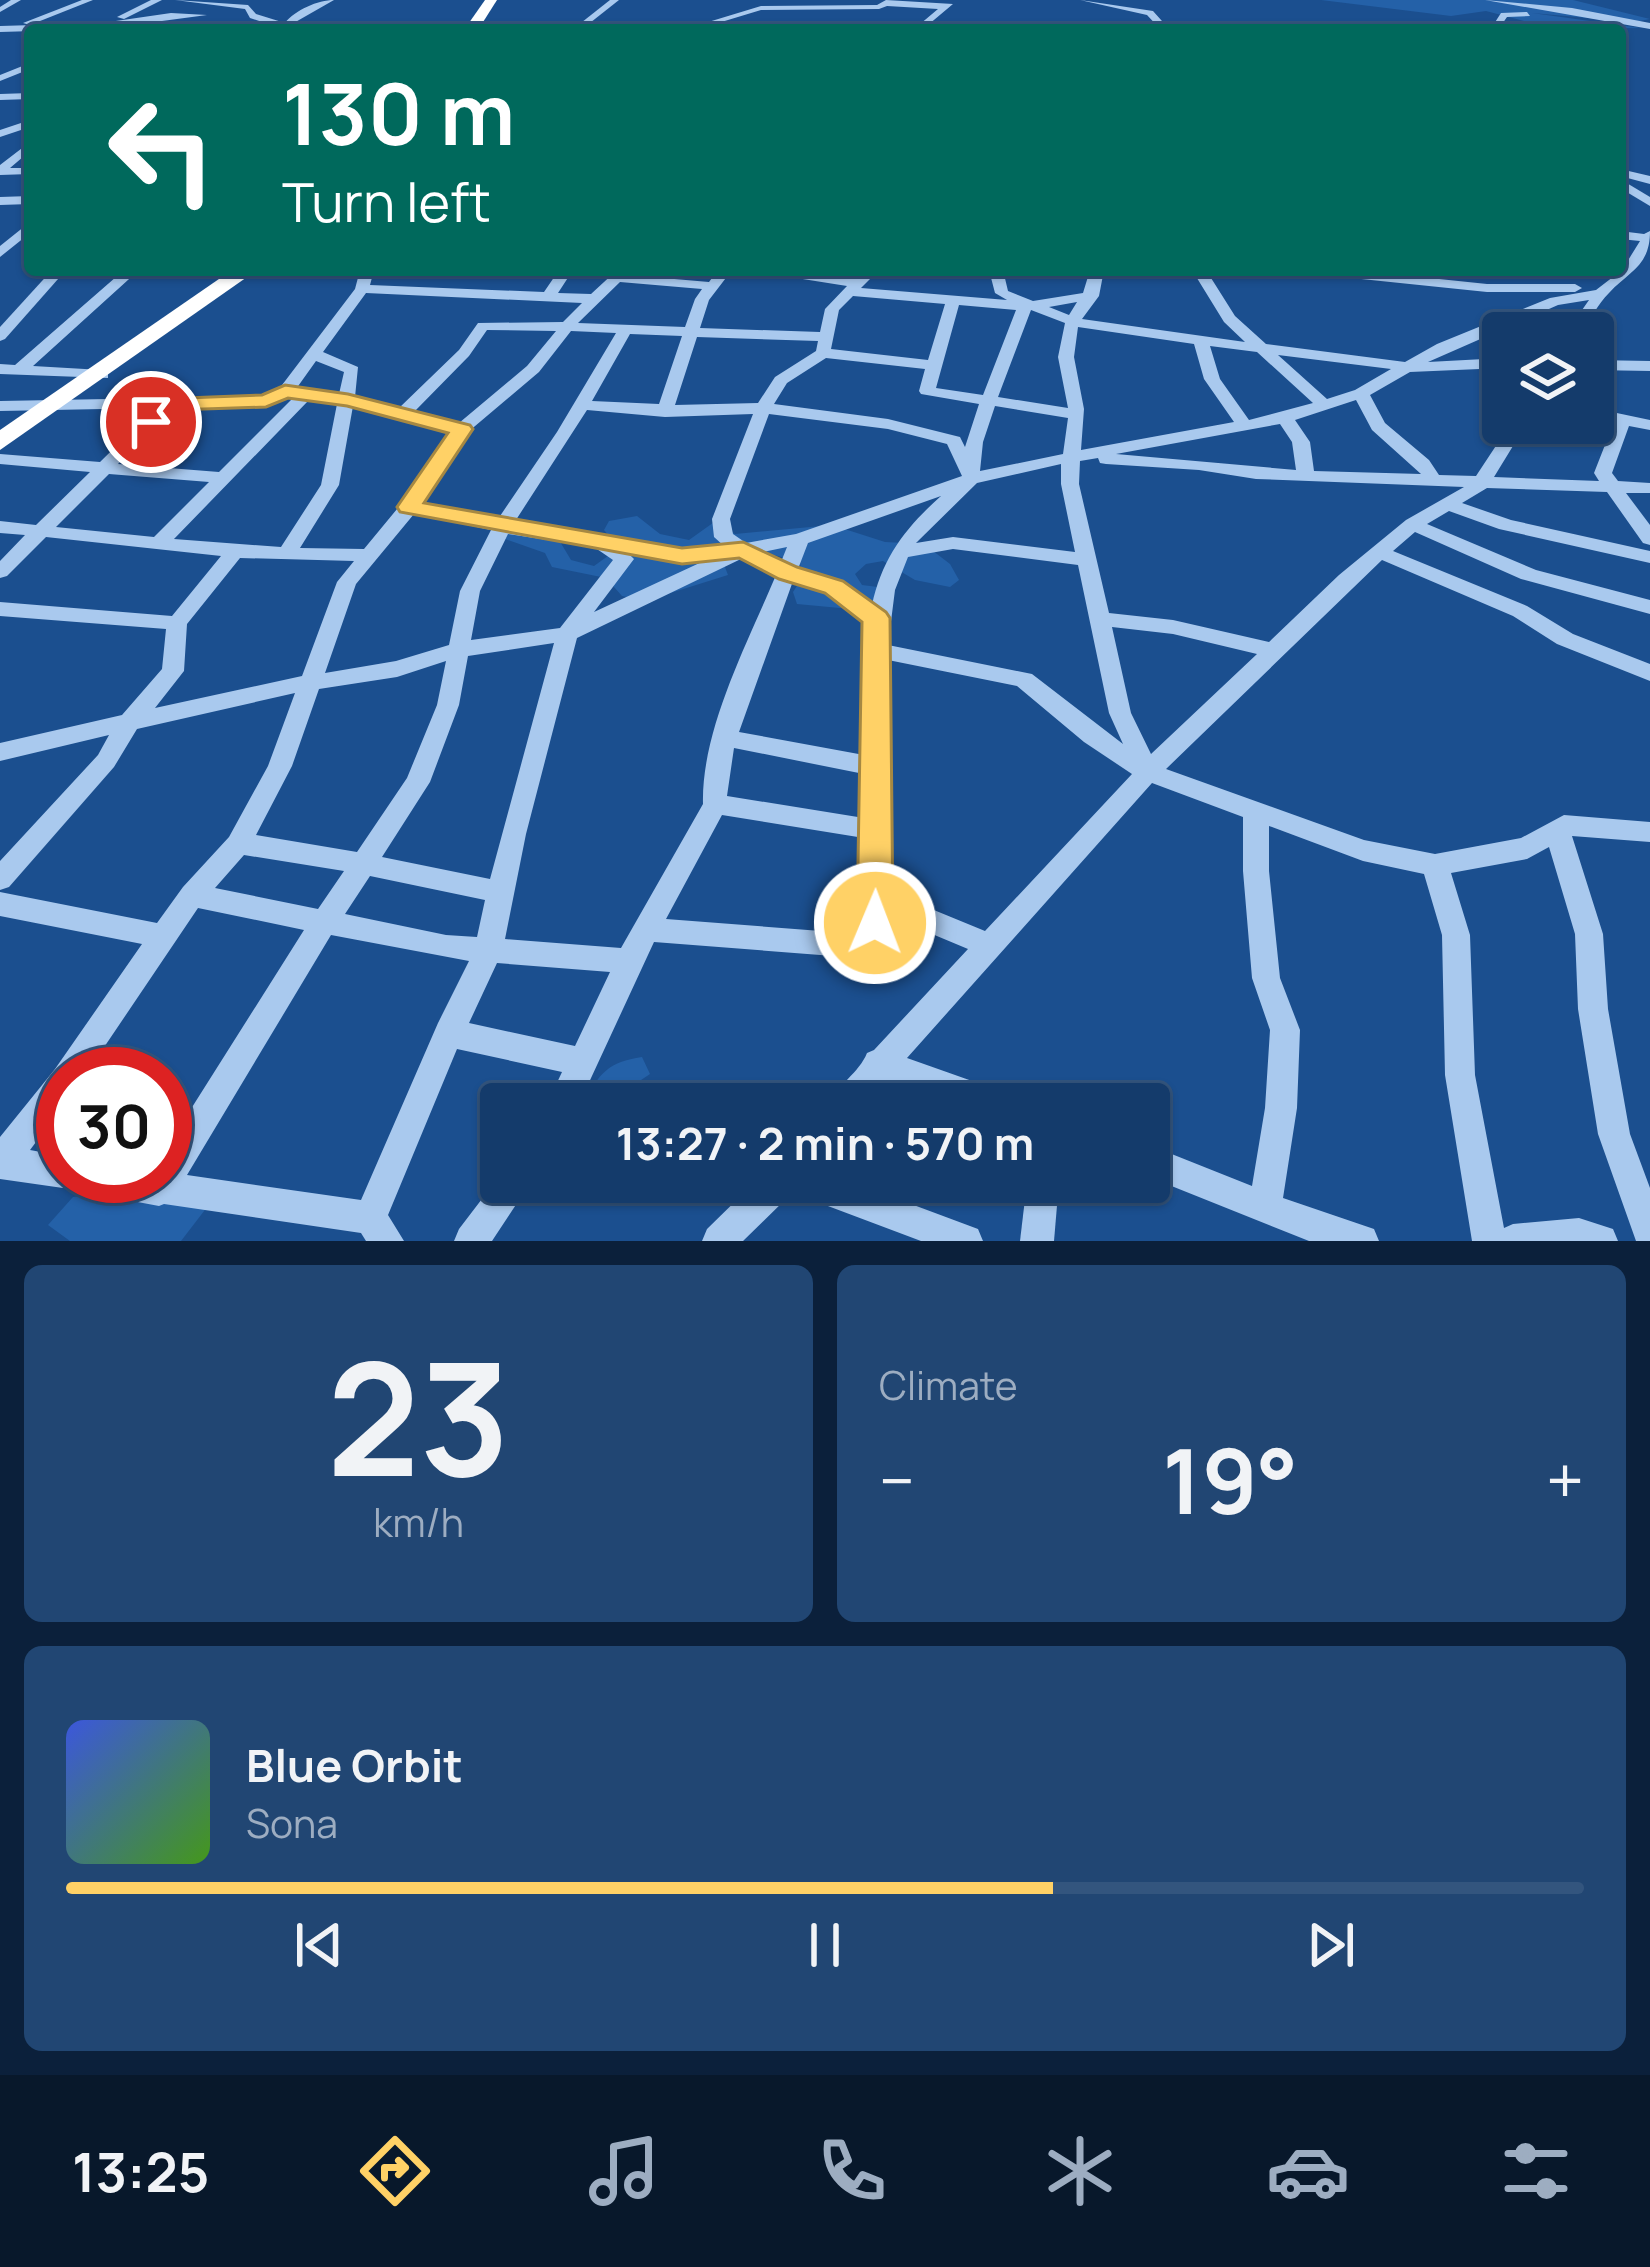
<!DOCTYPE html>
<html lang="en">
<head>
<meta charset="utf-8">
<style>
	:root { --surface:#143b6b; --page:#214673; --text:#f1f3f6; --muted:#9dadc1; --line:#33557e; --accent:#ffd166 }
	body { margin:0; font-family:Manrope,sans-serif; background:var(--page); color:var(--text); height:100vh; display:flex; flex-direction:column; font-size:45px; white-space:nowrap }
	* { box-sizing:border-box; margin:0 }
	p { font-size:39px; color:var(--muted) }
	.icon { flex:none; width:66px; height:66px; fill:none; stroke:currentColor; stroke-width:2; stroke-linecap:round; stroke-linejoin:round }
	.map { position:relative; height:1241px; overflow:hidden }
	.side { display:flex; flex-direction:column; gap:24px; padding:24px; background:#0b203b; flex:1 }
	.side>* { flex:none }
	.hud { position:absolute; left:24px; top:24px; width:1602px; height:252px; border-radius:12px; box-shadow:0 3px 9px #0004,0 0 0 3px var(--line); background:#00695c; color:#fff; overflow:hidden }
	.fabs { position:absolute; left:1482px; top:312px; display:grid; gap:24px }
	.fabs a { display:grid; place-items:center; width:132px; height:132px; border-radius:12px; background:var(--surface); box-shadow:0 3px 9px #0004,0 0 0 3px var(--line); font-size:60px }
	.speed { position:absolute; left:36px; top:1047px; display:flex; gap:24px; font-size:60px; font-weight:700; text-align:center }
	.speed>* { display:grid; place-content:center; width:156px; height:156px; border-radius:50%; background:var(--surface); box-shadow:0 3px 9px #0004,0 0 0 3px var(--line); line-height:1 }
	.speed .limit { border:18px solid #d22; background:#fff; color:#111 }
	.pin { position:absolute; display:grid; place-items:center; width:102px; height:102px; color:#fff; margin:-51px; border:6px solid #fff; border-radius:50%; box-shadow:0 3px 12px #0007 }
	.me { position:absolute; width:132px; margin:-66px; rotate:1deg; stroke-linejoin:round; filter:drop-shadow(0 0 9px #0008) }
	.turn { display:flex; align-items:center; gap:42px; height:252px; padding:0 60px; font-size:54px }
	.turn .icon { width:156px; height:156px; stroke-width:2.5 }
	.turn b { display:block; font-size:84px; line-height:102px }
	.big { font-size:90px; font-weight:700; line-height:1.1 }
	.side .widget { flex:1; display:flex; flex-direction:column; justify-content:center; gap:18px; min-width:0; padding:0 42px; border-radius:18px; background:var(--page) }
	.side .dial { align-items:center; gap:0 }
	.dial b { font-size:156px; line-height:1 }
	.song { display:flex; align-items:center; gap:36px }
	.cover { width:144px; height:144px; border-radius:18px; background:linear-gradient(135deg,hsl(230 70% 55%),hsl(100 70% 35%)) }
	.played { height:12px; border-radius:6px; background:linear-gradient(90deg,var(--accent) 65%,var(--line) 65%) }
	.keys { display:flex; justify-content:space-around; direction:ltr }
	.heat { display:flex; justify-content:space-between; align-items:center; font-size:66px; direction:ltr }
	.side .tiles { flex:1; display:grid; gap:24px; grid-template-columns:1fr 1fr }
	.widget:last-child { grid-column:span 2 }
	.trip { position:absolute; left:480px; top:1083px; width:690px; height:120px; border-radius:12px; background:var(--surface); box-shadow:0 3px 9px #0004,0 0 0 3px var(--line); font-weight:700; line-height:120px; text-align:center }
	.menu { display:flex; height:192px; justify-content:space-around; align-items:center; background:#08182b; color:var(--muted) }
	.menu .icon { width:84px; height:84px }
	.menu .on { color:var(--accent) }
	.menu b { font-size:54px; color:var(--text) }
	.map>svg:first-child { display:block }
</style>
</head>
<body>
<div class="map">
<svg width="1650" height="1241" viewBox="0 0 1650 1241">
	<rect width="100%" height="100%" fill="#1b4f8f"/>
	<g fill="#2461a8">
		<path d="M 1321,0 L 1573,0 L 1650,19 L 1634,22 L 1532,13 L 1641,28 L 1554,29 L 1486,11 L 1451,16 Z"/>
		<path d="M 637,516 L 660,534 L 689,540 L 717,520 L 735,534 L 832,525 L 885,542 L 924,544 L 950,564 L 959,580 L 950,587 L 915,580 L 883,561 L 866,564 L 855,574 L 862,585 L 878,587 L 872,611 L 797,604 L 793,592 L 802,578 L 800,562 L 763,552 L 723,562 L 728,575 L 645,601 L 622,596 L 606,578 L 552,567 L 545,553 L 502,538 L 524,521 L 559,540 L 571,560 L 594,566 L 619,548 L 604,530 L 609,521 Z"/>
		<path d="M 642,1057 L 650,1074 L 635,1084 L 631,1104 L 585,1103 C 598,1073 609,1062 642,1057 Z"/>
		<path d="M 118,1192 L 211,1202 L 181,1241 L 70,1241 L 48,1225 L 73,1197 Z"/>
	</g>
	<g fill="none" stroke-linecap="round" stroke-linejoin="round">
		<g fill="#a9c9ee" fill-rule="evenodd">
			<path d="M 11,0 L 21,0 L 0,12 L 0,7 Z"/>
			<path d="M 82,0 L 93,0 L 30,25 L 23,23 Z"/>
			<path d="M 151,0 L 162,0 L 124,19 L 117,17 Z"/>
			<path d="M 175,0 L 248,5 L 256,14 L 285,23 C 295,10 318,0 334,0 L 292,24 L 480,23 L 286,30 L 250,18 L 245,9 Z"/>
			<path d="M 610,0 L 619,0 L 581,30 L 572,30 Z"/>
			<path d="M 886,0 L 953,4 L 922,30 L 913,30 L 938,9 L 887,6 L 879,9 L 761,10 L 695,30 L 682,30 L 761,6 L 877,5 Z"/>
			<path d="M 1080,0 L 1153,11 L 1170,30 L 1161,30 L 1147,15 Z"/>
			<path d="M 1485,0 L 1572,8 L 1650,23 L 1650,29 Z"/>
			<path d="M 1527,12 L 1530,16 L 1507,17 L 1498,30 L 1490,30 L 1501,13 Z"/>
			<path d="M 171,13 L 207,15 L 102,29 L 0,32 L 0,26 L 102,23 Z"/>
			<path d="M 813,24 L 820,26 L 816,30 L 807,30 Z"/>
			<path d="M 30,63 L 30,69 L 0,81 L 0,75 Z"/>
			<path d="M 30,93 L 30,99 L 0,100 L 0,94 Z"/>
			<path d="M 30,120 L 30,127 L 0,137 L 0,130 Z"/>
			<path d="M 30,142 L 30,151 L 10,168 L 30,168 L 30,174 L 0,175 L 0,165 Z"/>
			<path d="M 1620,169 L 1650,176 L 1650,184 L 1620,176 Z"/>
			<path d="M 1620,179 L 1650,197 L 1650,206 L 1620,188 Z"/>
			<path d="M 30,196 L 30,204 L 0,205 L 0,197 Z"/>
			<path d="M 30,222 L 30,233 L 0,257 L 0,246 Z"/>
			<path d="M 1620,231 L 1644,234 L 1650,231 C 1650,267 1629,271 1609,293 C 1598,304 1590,320 1581,333 L 1566,333 L 1589,300 L 1558,305 L 1428,362 L 1503,358 L 1503,368 L 1410,372 L 1370,395 L 1385,423 L 1429,460 L 1439,475 L 1476,476 L 1511,423 L 1527,423 L 1494,477 L 1599,481 L 1594,473 L 1614,422 L 1593,418 L 1593,408 L 1650,420 L 1650,430 L 1629,426 L 1612,473 L 1618,481 L 1650,483 L 1650,493 L 1626,493 L 1650,525 L 1650,545 L 1643,543 L 1607,492 L 1487,488 L 1462,503 L 1511,520 L 1650,551 L 1650,563 L 1499,529 L 1449,511 L 1427,524 L 1536,570 L 1650,600 L 1650,614 L 1521,579 L 1415,532 L 1393,551 L 1527,606 L 1573,634 L 1650,664 L 1650,681 L 1557,644 L 1513,616 L 1382,560 L 1166,769 L 1364,840 L 1435,854 L 1521,838 L 1564,815 L 1650,822 L 1650,842 L 1572,836 L 1603,934 L 1608,1009 L 1630,1134 L 1650,1188 L 1650,1241 L 1636,1241 L 1598,1134 L 1578,1009 L 1575,934 L 1549,847 L 1527,859 L 1451,873 L 1470,935 L 1475,1075 L 1504,1228 L 1513,1224 L 1579,1218 L 1613,1229 L 1618,1241 L 1472,1241 L 1445,1075 L 1442,935 L 1424,874 L 1363,861 L 1269,826 L 1269,871 L 1280,978 L 1300,1030 L 1297,1108 L 1283,1198 L 1374,1229 L 1379,1241 L 1309,1241 L 1149,1177 L 1149,1145 L 1252,1186 L 1265,1108 L 1270,1030 L 1252,978 L 1243,871 L 1243,817 L 1152,783 L 907,1058 L 1006,1093 L 1011,1104 L 952,1104 L 887,1081 L 866,1104 L 829,1104 C 838,1084 859,1073 867,1053 L 874,1050 L 968,949 L 889,916 L 882,956 L 872,959 L 654,942 L 579,1104 L 547,1104 L 562,1072 L 457,1049 L 388,1215 L 404,1241 L 366,1241 L 361,1233 L 164,1204 L 159,1206 L 84,1192 L 71,1185 L 63,1188 L 0,1179 L 0,1137 L 55,1069 L 142,944 L 0,916 L 0,892 L 157,923 L 183,887 L 229,837 L 268,766 L 295,693 L 137,729 L 114,767 L 9,887 L 0,890 L 0,861 L 98,755 L 109,735 L 0,761 L 0,743 L 122,715 L 162,669 L 166,629 L 0,616 L 0,602 L 172,616 L 221,556 L 46,537 L 7,576 L 0,578 L 0,561 L 25,535 L 0,533 L 0,521 L 36,525 L 90,472 L 0,464 L 0,454 L 100,462 L 155,408 L 0,411 L 0,401 L 263,396 L 279,389 L 355,289 L 360,270 L 374,270 L 370,285 L 544,292 L 559,270 L 573,270 L 558,293 L 591,294 L 617,270 L 632,270 L 628,275 L 709,282 L 718,270 L 732,270 L 709,300 L 700,328 L 820,332 L 825,309 L 847,286 L 771,274 L 764,270 L 797,270 L 855,279 L 864,270 L 879,270 L 861,288 L 1007,300 L 995,293 L 989,270 L 1003,270 L 1008,291 L 1033,301 L 1083,293 L 1090,270 L 1104,270 L 1099,296 L 1082,319 L 1245,342 L 1224,322 L 1192,270 L 1206,270 L 1235,316 L 1266,344 L 1405,362 L 1437,344 L 1550,298 L 1596,290 L 1622,270 L 1640,241 L 1620,239 ZM 620,282 L 702,289 L 695,299 L 685,327 L 578,323 ZM 366,293 L 582,303 L 563,322 L 478,323 L 459,350 L 399,408 L 355,397 L 358,367 L 323,352 ZM 853,296 L 945,304 L 928,360 L 831,349 L 839,310 ZM 1077,302 L 1069,315 L 1049,307 ZM 959,305 L 1016,310 L 983,395 L 936,388 ZM 1031,310 L 1065,323 L 1058,357 L 1068,408 L 998,397 ZM 1078,327 L 1194,344 L 1204,379 L 1234,422 L 1081,450 L 1084,409 L 1074,357 ZM 487,330 L 556,331 L 527,366 L 459,423 L 414,412 L 469,356 ZM 571,331 L 616,333 L 557,432 L 498,519 L 420,504 L 468,432 L 539,372 ZM 630,334 L 682,336 L 659,404 L 592,401 ZM 697,337 L 818,341 L 816,351 L 775,377 L 758,403 L 675,405 ZM 1210,346 L 1257,352 L 1313,403 L 1249,420 L 1220,379 ZM 1278,355 L 1391,369 L 1355,390 L 1327,399 ZM 826,358 L 925,369 L 919,391 L 921,394 L 979,404 L 965,447 L 960,437 L 888,419 L 774,404 L 787,383 ZM 316,361 L 344,372 L 339,394 L 296,389 ZM 287,397 L 293,398 L 219,472 L 118,464 L 174,408 L 266,406 ZM 309,400 L 337,404 L 321,485 L 281,547 L 174,539 ZM 1356,400 L 1372,430 L 1421,474 L 1314,471 L 1310,442 L 1295,420 ZM 353,406 L 452,432 L 402,503 L 364,549 L 300,548 L 339,485 ZM 995,406 L 1068,418 L 1063,454 L 980,471 L 983,442 ZM 587,410 L 665,417 L 753,414 L 712,519 L 714,537 L 724,546 L 682,550 L 514,523 ZM 769,414 L 888,429 L 947,444 L 962,476 L 796,534 L 746,543 L 733,534 L 730,519 ZM 1280,424 L 1292,442 L 1296,470 L 1116,454 ZM 1098,458 L 1100,463 L 1106,464 L 1199,470 L 1256,479 L 1464,487 L 1406,520 L 1339,575 L 1269,642 L 1173,620 L 1109,613 L 1079,484 L 1080,461 ZM 1061,464 L 1061,484 L 1075,552 L 953,537 L 916,543 L 977,483 ZM 109,474 L 209,482 L 154,537 L 56,527 ZM 941,496 C 906,527 882,558 872,605 L 841,582 L 798,569 L 808,543 ZM 414,514 L 491,530 L 460,591 L 449,645 L 396,661 L 325,673 L 356,584 ZM 508,534 L 594,547 L 613,560 L 560,628 L 471,640 L 480,591 ZM 787,547 L 781,562 L 763,552 ZM 953,549 L 1078,565 L 1109,713 L 1123,744 L 1032,674 L 888,645 L 895,590 L 908,557 ZM 628,553 L 682,562 L 706,560 L 594,612 L 634,559 ZM 240,558 L 354,561 L 337,582 L 302,676 L 155,708 L 184,671 L 187,624 ZM 743,558 L 776,575 C 748,642 701,730 703,804 L 621,948 L 505,939 L 526,834 L 577,638 ZM 793,581 L 827,592 L 869,623 L 865,650 L 864,755 L 739,732 ZM 1112,627 L 1173,634 L 1257,654 L 1151,754 L 1131,713 ZM 554,643 L 490,879 L 382,857 L 430,782 L 459,705 L 468,656 ZM 888,660 L 1017,686 L 1084,742 L 1132,774 L 985,931 L 890,892 ZM 446,661 L 437,705 L 407,778 L 357,852 L 256,835 L 292,766 L 319,689 L 397,677 ZM 734,748 L 864,774 L 864,818 L 727,796 ZM 722,815 L 864,838 L 860,934 L 666,919 ZM 244,855 L 344,871 L 318,909 L 215,888 ZM 370,876 L 485,900 L 477,937 L 446,935 L 345,914 ZM 198,908 L 304,930 L 165,1150 L 165,1176 L 63,1176 L 63,1156 L 30,1150 L 63,1106 L 63,1074 L 86,1074 ZM 331,935 L 469,961 L 438,1023 L 361,1200 L 187,1175 ZM 497,963 L 610,972 L 575,1046 L 469,1023 Z"/>
			<path d="M 52,270 L 66,270 L 5,339 L 0,341 L 0,327 Z"/>
			<path d="M 124,270 L 139,270 L 33,366 L 102,370 L 108,372 L 108,378 L 0,374 L 0,364 L 15,365 Z"/>
			<path d="M 1306,270 L 1353,270 L 1487,284 L 1575,284 L 1582,288 L 1575,292 L 1487,292 L 1313,274 Z"/>
			<path d="M 1593,360 L 1650,361 L 1650,371 L 1593,370 Z"/>
			<path d="M 501,1174 L 501,1182 L 531,1182 L 492,1241 L 454,1241 L 459,1229 Z"/>
			<path d="M 755,1182 L 852,1182 L 978,1229 L 983,1241 L 921,1241 L 796,1194 L 794,1187 L 791,1194 L 743,1241 L 702,1241 L 707,1229 Z"/>
			<path d="M 1027,1182 L 1059,1182 L 1054,1241 L 1020,1241 Z"/>
		</g>
		<g fill="#fff" fill-rule="evenodd">
			<path d="M 485,0 L 497,0 L 478,30 L 464,30 Z"/>
			<path d="M 232,270 L 257,270 L 0,450 L 0,430 Z"/>
		</g>
	</g>
	<path fill="#ffd166" stroke="#a68842" stroke-width="3" d="M 285,385 L 348,394 L 470,425 L 473,429 L 424,503 L 682,548 L 743,542 L 797,567 L 843,581 L 886,612 L 890,618 L 893,923 L 887,934 L 875,939 L 862,934 L 857,923 L 862,622 L 825,593 L 779,579 L 739,558 L 682,564 L 400,512 L 397,507 L 448,433 L 347,406 L 288,398 L 266,407 L 174,410 L 151,428 L 140,422 L 160,399 L 262,395 Z"/>
</svg>
<div class="fabs">
<a><svg class="icon" aria-label="layers" viewBox="0 0 24 24"><path d="M12 4l9 5-9 5-9-5zM3 14l9 5 9-5"/></svg></a>
</div>
<div class="speed"><div class="limit">30</div></div>
<div class="pin" style="left:151px;top:422px;background:#d93025"><svg class="icon" aria-label="arrive" viewBox="0 0 24 24"><path d="M6 21V4h12l-3 4 3 4H6"/></svg></div>
<svg class="me" style="left:875px;top:923px" viewBox="-20 -20 40 40"><circle r="17" fill="#ffd166" stroke="#fff" stroke-width="3"/><path d="M0-11L8 9 0 5-8 9z" fill="#fff"/></svg>
<div class="trip">13:27 · 2 min · 570 m</div>
<div class="hud">
<div class="turn"><svg class="icon" aria-label="left" viewBox="0 0 24 24"><path d="M17 20v-9H6M10 6l-5 5 5 5"/></svg><div><b>130 m</b>Turn left</div></div>
</div>
</div>
<section class="side">
<div class="tiles">
<div class="widget dial"><b>23</b><p>km/h</p></div>
<div class="widget"><p>Climate</p>
<div class="heat"><a>−</a><b class="big">19°</b><a>+</a></div>
</div>
<div class="widget">
<div class="song"><i class="cover"></i><div><b>Blue Orbit</b><p>Sona</p></div></div>
<div class="played"></div>
<div class="keys"><svg class="icon" aria-label="previous" viewBox="0 0 24 24"><path d="M18 5L8 12l10 7zM5 5v14"/></svg><svg class="icon" aria-label="pause" viewBox="0 0 24 24"><path d="M8 5v14M16 5v14"/></svg><svg class="icon" aria-label="next" viewBox="0 0 24 24"><path d="M6 5l10 7-10 7zM19 5v14"/></svg></div>
</div>
</div>
</section>
<nav class="menu">
<b>13:25</b>
<svg class="icon on" aria-label="directions" viewBox="0 0 24 24"><path d="M12 3l9 9-9 9-9-9zM9 14v-3h6M13 9l2 2-2 2"/></svg>
<svg class="icon" aria-label="music" viewBox="0 0 24 24"><path d="M9 18V5l10-2v13"/><circle cx="6" cy="18" r="3"/><circle cx="16" cy="16" r="3"/></svg>
<svg class="icon" aria-label="phone" viewBox="0 0 24 24"><path d="M5 4h4l2 5-3 2q2 4 5 5l2-3 5 2v4C11 20 4 13 5 4z"/></svg>
<svg class="icon" aria-label="climate" viewBox="0 0 24 24"><path d="M12 3v18M4 7l16 10M4 17L20 7"/></svg>
<svg class="icon" aria-label="car" viewBox="0 0 24 24"><path d="M5 17H2v-5l4-1 3-4h7l3 4 3 1v5h-3M9 17h6M6 11h13"/><circle cx="7" cy="17" r="2"/><circle cx="17" cy="17" r="2"/></svg>
<svg class="icon" aria-label="filters" viewBox="0 0 24 24"><path d="M4 7h16M4 17h16"/><circle cx="9" cy="7" r="2"/><circle cx="15" cy="17" r="2"/></svg>
</nav>
</body>
</html>
